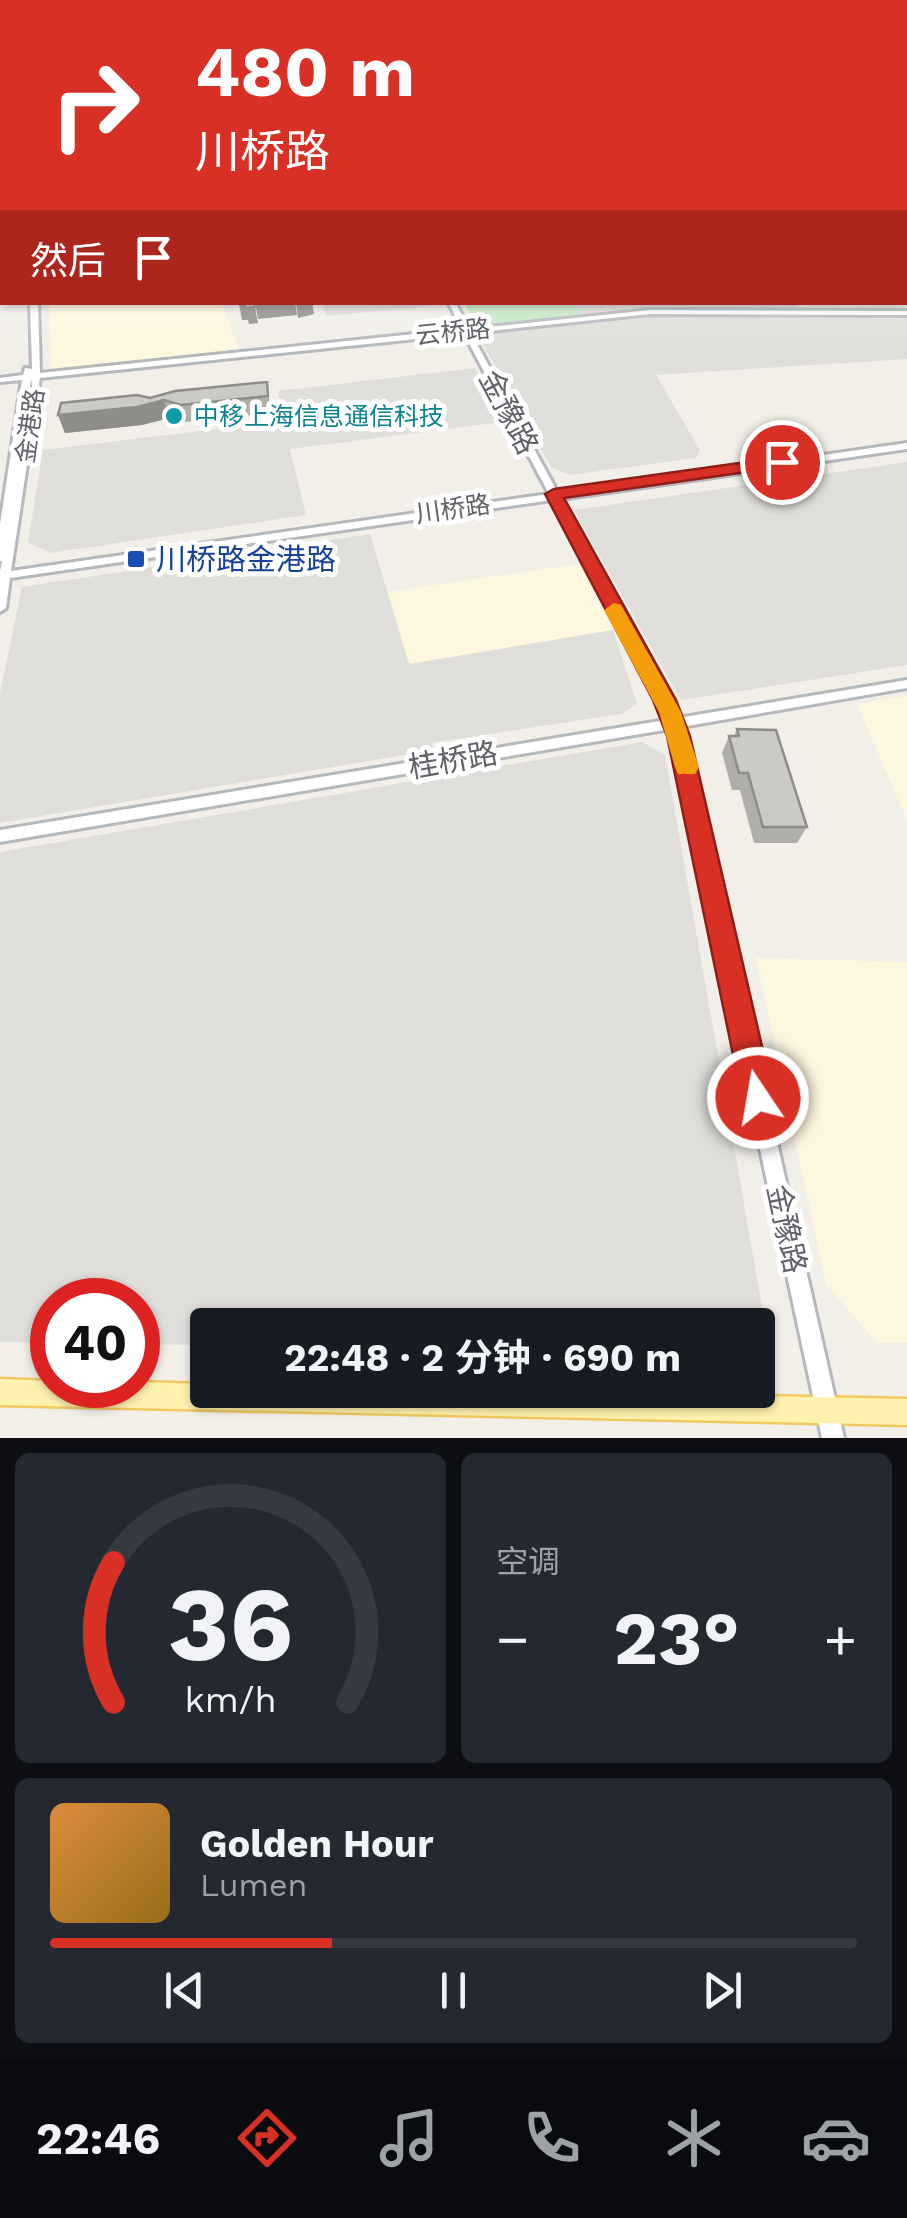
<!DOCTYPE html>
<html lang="zh">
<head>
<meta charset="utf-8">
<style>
	:root { --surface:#171b24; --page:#242831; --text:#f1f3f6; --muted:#9ea1a6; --line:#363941; --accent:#d93025 }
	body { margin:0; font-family:"Work Sans","Noto Sans SC",sans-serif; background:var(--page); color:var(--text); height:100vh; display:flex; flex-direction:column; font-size:38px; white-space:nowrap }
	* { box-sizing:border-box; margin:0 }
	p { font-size:32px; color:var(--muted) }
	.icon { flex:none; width:55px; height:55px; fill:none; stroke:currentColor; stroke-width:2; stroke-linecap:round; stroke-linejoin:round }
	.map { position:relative; height:1438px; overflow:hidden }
	.side { display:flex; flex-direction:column; gap:15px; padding:15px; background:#0d0f14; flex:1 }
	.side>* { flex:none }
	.hud { position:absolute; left:0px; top:0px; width:908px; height:305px; box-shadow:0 2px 8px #0004; background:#d93025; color:#fff; overflow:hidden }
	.speed { position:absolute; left:30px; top:1278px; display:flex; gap:20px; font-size:50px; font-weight:700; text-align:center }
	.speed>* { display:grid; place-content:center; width:130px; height:130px; border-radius:50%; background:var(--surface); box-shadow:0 2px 8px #0004; line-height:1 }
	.speed .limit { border:15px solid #d22; background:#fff; color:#111 }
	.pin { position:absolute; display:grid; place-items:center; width:85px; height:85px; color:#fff; margin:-42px; border:5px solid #fff; border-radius:50%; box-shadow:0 2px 10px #0007 }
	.me { position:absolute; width:110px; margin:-55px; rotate:348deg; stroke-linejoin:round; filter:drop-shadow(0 0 8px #0008) }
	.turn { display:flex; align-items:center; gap:35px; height:210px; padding:0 30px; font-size:45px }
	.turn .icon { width:130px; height:130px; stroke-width:2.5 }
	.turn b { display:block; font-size:70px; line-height:85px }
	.then { display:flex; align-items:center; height:95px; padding:0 30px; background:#0003; gap:20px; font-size:38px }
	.big { font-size:75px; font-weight:700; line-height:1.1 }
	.side .tile { flex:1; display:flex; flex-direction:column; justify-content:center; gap:15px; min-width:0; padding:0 35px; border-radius:15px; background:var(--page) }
	.side .dial { align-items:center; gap:0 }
	.dial svg { height:260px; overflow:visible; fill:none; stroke:var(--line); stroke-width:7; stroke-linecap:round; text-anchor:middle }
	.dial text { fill:var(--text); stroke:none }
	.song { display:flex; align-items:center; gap:30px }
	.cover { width:120px; height:120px; border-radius:15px; background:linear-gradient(135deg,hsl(30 70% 55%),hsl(40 70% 35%)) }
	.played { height:10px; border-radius:5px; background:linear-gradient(90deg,var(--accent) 35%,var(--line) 35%) }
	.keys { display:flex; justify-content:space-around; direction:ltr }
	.heat { display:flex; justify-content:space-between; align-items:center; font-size:55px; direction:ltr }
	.side .tiles { flex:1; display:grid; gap:15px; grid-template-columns:1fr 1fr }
	.tile:last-child { grid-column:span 2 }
	.trip { position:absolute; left:190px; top:1308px; width:585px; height:100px; border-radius:10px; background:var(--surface); box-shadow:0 2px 8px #0004; font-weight:700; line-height:100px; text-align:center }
	.menu { display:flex; height:160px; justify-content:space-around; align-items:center; background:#090b0e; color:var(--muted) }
	.menu .icon { width:70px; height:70px }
	.menu .selected { color:var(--accent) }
	.menu b { font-size:45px; color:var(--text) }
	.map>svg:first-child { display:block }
</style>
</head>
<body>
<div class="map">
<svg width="907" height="1438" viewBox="0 0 907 1438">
	<rect width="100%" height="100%" fill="#f1efe8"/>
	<g fill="#fef7e0">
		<path d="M 49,303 L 222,303 L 240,352 L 51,371 Z"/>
		<path d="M 579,564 L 613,630 L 408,665 L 387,592 Z"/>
		<path d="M 907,696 L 907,820 L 857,704 Z"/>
		<path d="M 756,958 L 907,962 L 907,1343 L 877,1343 L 826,1284 Z"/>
	</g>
	<g fill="#e0deda">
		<path d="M 440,302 L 442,305 L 326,316 L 322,303 Z"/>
		<path d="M 796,302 L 798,307 L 639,309 L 576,317 L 581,313 L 573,303 Z"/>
		<path d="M 670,314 L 907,317 L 907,359 L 656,375 L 700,450 L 696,458 L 569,475 L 551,467 L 480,339 L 486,333 Z"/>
		<path d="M 475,368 L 502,422 L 290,449 L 306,515 L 50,553 L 28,542 L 43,450 L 283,421 L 278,391 Z"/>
		<path d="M 907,462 L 907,665 L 681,700 L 574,510 Z"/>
		<path d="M 370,534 L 409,664 L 613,630 L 637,704 L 621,714 L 431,743 L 434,750 L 0,823 L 0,693 L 22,587 Z"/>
		<path d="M 642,742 L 665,755 L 770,1352 L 758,1352 L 758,1325 L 208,1325 L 207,1345 L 138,1344 L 138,1300 L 52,1300 L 52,1343 L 0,1342 L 0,852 Z"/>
	</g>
	<path fill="#c5e8c5" d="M 464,303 L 573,303 L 581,313 L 576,317 L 482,324 L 474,320 Z"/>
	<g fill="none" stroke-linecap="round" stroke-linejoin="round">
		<g stroke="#b5b8bc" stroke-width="6">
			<g id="minor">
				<path d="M 0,180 L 2,181 L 2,186 L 0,185 Z"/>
				<rect x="0" y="194" width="2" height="4"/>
				<path d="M 0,262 L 2,262 L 2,266 L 0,267 Z"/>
				<path d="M 30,302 L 38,302 L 40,373 L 462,329 L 448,302 L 455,302 L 469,329 L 650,310 L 907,311 L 907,315 L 650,314 L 471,333 L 558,493 L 907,443 L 907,449 L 561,499 L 670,700 L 678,718 L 907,680 L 907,688 L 681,727 L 685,736 L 844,1438 L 822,1438 L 670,729 L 0,842 L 0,830 L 666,720 L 658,700 L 552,500 L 10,578 L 6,608 L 0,612 L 0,572 L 2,561 L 0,561 L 0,524 L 22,380 L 0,382 L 0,378 L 23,375 L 25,368 L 32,369 ZM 464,334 L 549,494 L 11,571 L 40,378 ZM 31,379 L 32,386 L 18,467 Z"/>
			</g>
		</g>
		<g stroke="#f2c960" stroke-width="5">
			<g id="major">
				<rect x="905" y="175" width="2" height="4"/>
				<rect x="905" y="243" width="2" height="6"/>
				<path d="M 0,1379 L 52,1381 L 52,1385 L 138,1385 L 138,1382 L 208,1384 L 208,1390 L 485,1390 L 907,1399 L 907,1425 L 0,1405 Z"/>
			</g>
		</g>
		<use href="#minor" fill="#fff" fill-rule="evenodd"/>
		<use href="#major" fill="#fff2af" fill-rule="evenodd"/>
	</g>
	<g fill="#afaea9">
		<path d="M 267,382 L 271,413 L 186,422 L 169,418 L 142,425 L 65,433 L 58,415 L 150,398 Z"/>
		<path d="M 737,729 L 807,827 L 797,843 L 754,843 L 740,790 L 732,790 L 722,753 L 729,736 L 734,736 Z"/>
	</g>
	<g fill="#8f8d8a">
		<path d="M 255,302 L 295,302 L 297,315 L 258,319 Z"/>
		<path d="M 296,302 L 312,302 L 314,314 L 298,318 Z"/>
		<path d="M 245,303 L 255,307 L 258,323 L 249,324 L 248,320 L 242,320 L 239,304 Z"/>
		<path d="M 164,400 L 169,418 L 142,425 L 65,433 L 58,415 Z"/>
	</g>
	<g fill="#cccac5" stroke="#8f8d8a" stroke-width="2.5">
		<path d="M 239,302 L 255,302 L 255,307 L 245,308 L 245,303 Z"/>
		<path d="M 267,382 L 268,396 L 181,405 L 164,400 L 137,407 L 58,415 L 61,403 L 137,395 L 150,398 L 175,391 Z"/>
		<path d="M 737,729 L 776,730 L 807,827 L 763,827 L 748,773 L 739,773 L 729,736 L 739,736 Z"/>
	</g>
	<linearGradient id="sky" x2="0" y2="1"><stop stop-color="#8fc3f1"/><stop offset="0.43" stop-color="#f9f8f5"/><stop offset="1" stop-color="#f9f8f5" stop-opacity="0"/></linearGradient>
	<rect width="907" height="352" fill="url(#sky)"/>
	<path fill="#d93025" stroke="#8d1f18" stroke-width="2.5" d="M 782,457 L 790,462 L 788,466 L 564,498 L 676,700 L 690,736 L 774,1098 L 769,1109 L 758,1114 L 747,1109 L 742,1098 L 667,736 L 653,700 L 545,494 L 554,489 Z"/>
	<path fill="#f59e0b" d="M 614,603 L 621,605 L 681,712 L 699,767 L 695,774 L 678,774 L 675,767 L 659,712 L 604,610 Z"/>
	<circle fill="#0f9aa8" stroke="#fff" stroke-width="4" cx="174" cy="416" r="10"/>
	<rect fill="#1a4fb4" stroke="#fff" stroke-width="4" x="126" y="549" width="20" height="20" rx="5"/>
	<g text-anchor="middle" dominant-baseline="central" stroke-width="10" stroke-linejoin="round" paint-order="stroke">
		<g font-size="25" fill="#5f6368" stroke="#fff">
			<text transform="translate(453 332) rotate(-6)">云桥路</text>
			<text transform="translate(30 426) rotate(-82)">金港路</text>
			<text transform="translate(453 509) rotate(-8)">川桥路</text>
		</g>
		<g font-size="25" fill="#0d838f" stroke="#fff" text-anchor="start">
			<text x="194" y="416">中移上海信息通信科技</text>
		</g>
		<g font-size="30" fill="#5f6368" stroke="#fff">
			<text transform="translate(509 412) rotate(62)">金豫路</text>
			<text transform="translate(453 760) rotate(-10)">桂桥路</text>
			<text transform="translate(787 1229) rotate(78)">金豫路</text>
		</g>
		<g font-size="30" fill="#164399" stroke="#fff" text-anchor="start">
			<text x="156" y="559">川桥路金港路</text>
		</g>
	</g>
</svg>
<div class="speed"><div class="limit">40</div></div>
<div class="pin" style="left:782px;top:462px;background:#d93025"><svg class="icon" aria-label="arrive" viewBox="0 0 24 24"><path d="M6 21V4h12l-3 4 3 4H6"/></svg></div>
<svg class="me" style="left:758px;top:1098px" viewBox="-20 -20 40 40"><circle r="17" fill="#d93025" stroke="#fff" stroke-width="3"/><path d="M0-11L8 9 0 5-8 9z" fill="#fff"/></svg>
<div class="trip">22:48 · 2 分钟 · 690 m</div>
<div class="hud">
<div class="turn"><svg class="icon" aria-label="right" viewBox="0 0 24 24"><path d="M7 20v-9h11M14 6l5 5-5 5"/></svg><div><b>480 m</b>川桥路</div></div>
<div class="then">然后<svg class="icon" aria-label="arrive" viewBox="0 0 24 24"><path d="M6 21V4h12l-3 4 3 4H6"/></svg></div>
</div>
</div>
<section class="side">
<div class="tiles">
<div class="tile dial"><svg viewBox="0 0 100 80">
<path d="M14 69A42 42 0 1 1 86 69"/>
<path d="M14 69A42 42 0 0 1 14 26" stroke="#d93025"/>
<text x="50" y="56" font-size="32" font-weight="700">36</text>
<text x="50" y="72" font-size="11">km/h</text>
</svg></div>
<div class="tile"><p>空调</p>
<div class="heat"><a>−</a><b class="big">23°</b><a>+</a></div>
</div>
<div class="tile">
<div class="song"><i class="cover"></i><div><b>Golden Hour</b><p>Lumen</p></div></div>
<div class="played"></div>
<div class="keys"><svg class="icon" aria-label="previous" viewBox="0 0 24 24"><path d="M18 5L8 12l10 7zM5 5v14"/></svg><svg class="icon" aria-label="pause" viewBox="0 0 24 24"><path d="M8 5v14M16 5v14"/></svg><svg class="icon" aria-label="next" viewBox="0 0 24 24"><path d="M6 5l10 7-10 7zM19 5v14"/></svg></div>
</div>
</div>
</section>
<nav class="menu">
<b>22:46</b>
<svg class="icon selected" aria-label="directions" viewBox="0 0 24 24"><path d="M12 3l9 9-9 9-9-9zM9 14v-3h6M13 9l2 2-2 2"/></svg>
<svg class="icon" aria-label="music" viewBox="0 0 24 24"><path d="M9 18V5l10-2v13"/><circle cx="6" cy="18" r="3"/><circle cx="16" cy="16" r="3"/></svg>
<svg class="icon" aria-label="phone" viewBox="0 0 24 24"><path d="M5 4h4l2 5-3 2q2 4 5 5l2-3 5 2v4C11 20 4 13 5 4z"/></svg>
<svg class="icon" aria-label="climate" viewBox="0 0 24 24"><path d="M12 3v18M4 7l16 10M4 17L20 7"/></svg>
<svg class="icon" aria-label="car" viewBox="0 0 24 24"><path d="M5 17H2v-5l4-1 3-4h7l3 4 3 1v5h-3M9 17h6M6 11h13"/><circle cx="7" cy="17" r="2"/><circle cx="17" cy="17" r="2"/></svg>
</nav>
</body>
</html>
